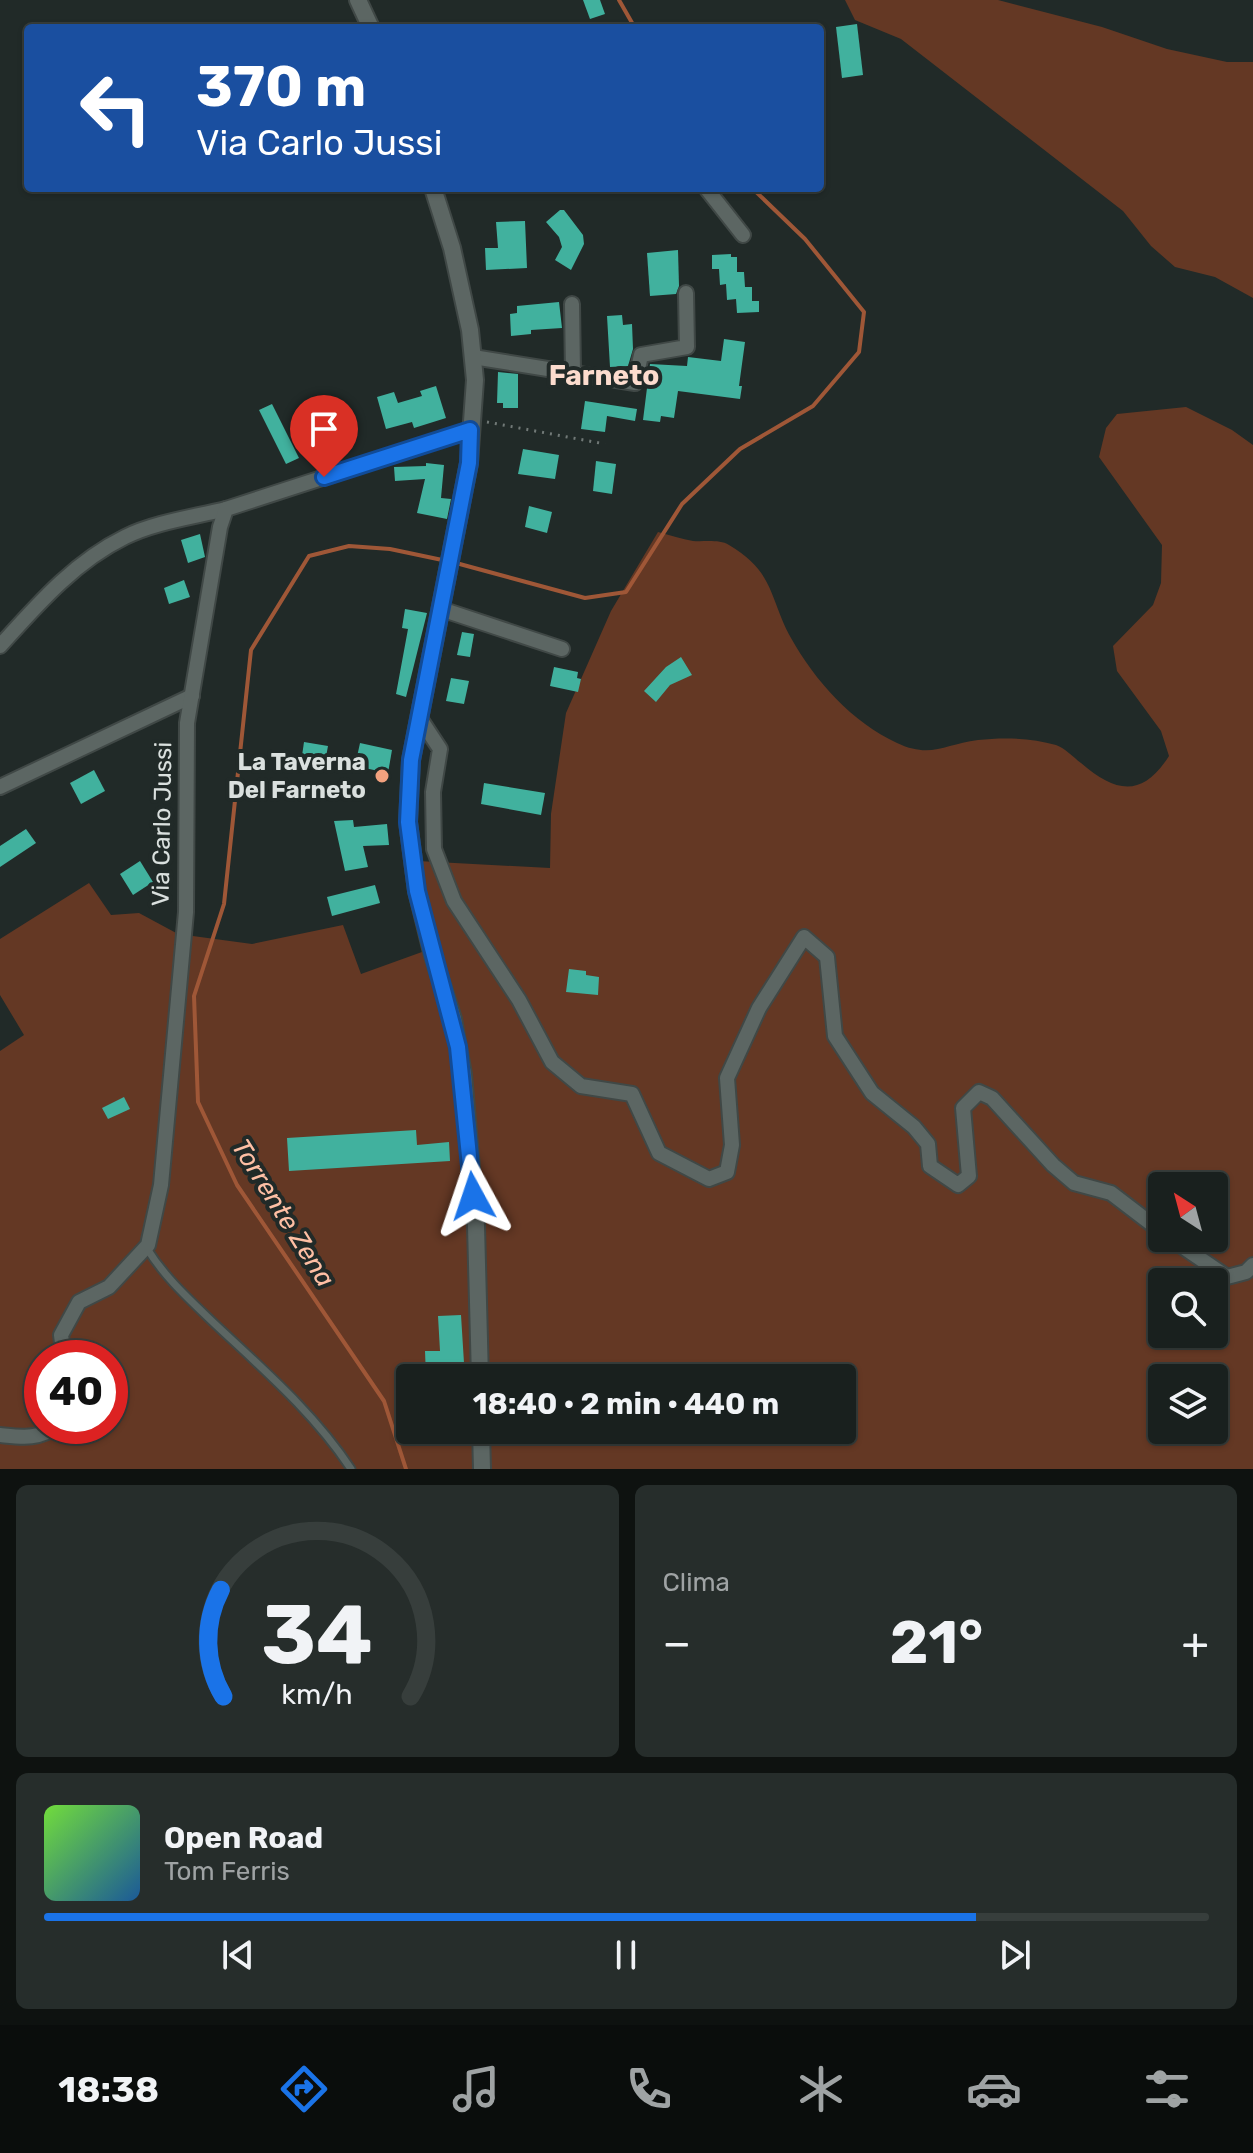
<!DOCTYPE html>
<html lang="it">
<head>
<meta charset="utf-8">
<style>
	:root { --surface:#19201e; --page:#262d2b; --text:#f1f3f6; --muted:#9fa3a4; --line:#373e3c; --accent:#1a73e8 }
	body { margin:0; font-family:Rubik,sans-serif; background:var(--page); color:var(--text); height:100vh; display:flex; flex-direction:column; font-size:30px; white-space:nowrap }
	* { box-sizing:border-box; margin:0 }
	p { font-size:26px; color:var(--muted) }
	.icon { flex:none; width:44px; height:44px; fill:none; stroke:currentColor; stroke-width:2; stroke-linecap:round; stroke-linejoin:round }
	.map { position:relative; height:1469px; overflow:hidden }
	.drawer { display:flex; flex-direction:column; gap:16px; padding:16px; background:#0e1210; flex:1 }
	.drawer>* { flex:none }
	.top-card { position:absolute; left:24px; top:24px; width:800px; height:168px; border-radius:8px; box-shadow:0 2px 6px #0004,0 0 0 2px var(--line); background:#1a4fa0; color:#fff; overflow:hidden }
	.needle { width:52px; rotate:324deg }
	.fabs { position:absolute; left:1148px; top:1172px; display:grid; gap:16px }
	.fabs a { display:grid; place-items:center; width:80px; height:80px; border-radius:8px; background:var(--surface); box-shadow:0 2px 6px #0004,0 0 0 2px var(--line); font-size:40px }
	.speed { position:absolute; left:24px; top:1340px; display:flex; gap:16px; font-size:40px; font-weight:700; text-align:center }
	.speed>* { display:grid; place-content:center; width:104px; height:104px; border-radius:50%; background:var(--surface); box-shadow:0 2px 6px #0004,0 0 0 2px var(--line); line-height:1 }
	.speed .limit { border:12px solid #d22; background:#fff; color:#111 }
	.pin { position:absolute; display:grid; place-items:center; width:68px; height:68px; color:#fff; margin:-82px -34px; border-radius:50% 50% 50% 0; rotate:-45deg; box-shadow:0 0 8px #0007 }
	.pin .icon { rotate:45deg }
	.me { position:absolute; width:88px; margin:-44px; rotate:355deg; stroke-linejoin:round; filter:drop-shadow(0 0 6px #0008) }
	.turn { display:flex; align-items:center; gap:28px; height:168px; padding:0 40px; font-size:36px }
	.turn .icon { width:104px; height:104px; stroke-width:2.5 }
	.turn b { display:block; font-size:56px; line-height:68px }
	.big { font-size:60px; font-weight:700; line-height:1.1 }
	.drawer .card { flex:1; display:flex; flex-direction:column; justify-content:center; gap:12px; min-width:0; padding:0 28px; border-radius:12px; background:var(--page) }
	.drawer .dial { align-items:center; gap:0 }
	.dial svg { height:208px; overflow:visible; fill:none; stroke:var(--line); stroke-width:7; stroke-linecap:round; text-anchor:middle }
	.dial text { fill:var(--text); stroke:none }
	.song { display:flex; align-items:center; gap:24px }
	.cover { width:96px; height:96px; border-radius:12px; background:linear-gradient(135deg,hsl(100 70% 55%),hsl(210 70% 35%)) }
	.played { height:8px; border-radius:4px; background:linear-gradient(90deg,var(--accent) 80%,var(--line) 80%) }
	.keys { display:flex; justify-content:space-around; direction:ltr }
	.heat { display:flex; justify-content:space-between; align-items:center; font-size:44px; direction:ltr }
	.drawer .tiles { flex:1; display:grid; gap:16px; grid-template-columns:1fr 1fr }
	.card:last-child { grid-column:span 2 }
	.trip { position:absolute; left:396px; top:1364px; width:460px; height:80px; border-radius:8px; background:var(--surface); box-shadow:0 2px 6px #0004,0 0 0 2px var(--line); font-weight:700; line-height:80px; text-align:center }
	.dock { display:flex; height:128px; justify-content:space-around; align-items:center; background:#0a0d0c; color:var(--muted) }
	.dock .icon { width:56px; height:56px }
	.dock .on { color:var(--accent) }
	.dock b { font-size:36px; color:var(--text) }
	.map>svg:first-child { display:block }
</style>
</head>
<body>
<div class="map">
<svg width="1253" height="1469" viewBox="0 0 1253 1469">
	<rect width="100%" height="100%" fill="#212a28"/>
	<g fill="#643824" fill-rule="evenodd">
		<path d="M 845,0 L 998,0 L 1102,27 L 1167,49 L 1227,62 L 1253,62 L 1253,298 L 1215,277 L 1175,267 L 1151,246 L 1123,211 L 901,39 L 855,20 Z"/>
		<path d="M 1186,407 L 1232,430 L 1253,445 L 1253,1469 L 0,1469 L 0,1051 L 24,1035 L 0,995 L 0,939 L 89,883 L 111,915 L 139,913 L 178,934 L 252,944 L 343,925 L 361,974 L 433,948 L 418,861 L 550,868 L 551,814 L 566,713 L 611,611 L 658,532 C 670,535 682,539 693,541 C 704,542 719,539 729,545 C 775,572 769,598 791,638 C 815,681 852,722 897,743 C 931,759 945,744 978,740 C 1004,737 1032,738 1056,745 C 1065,748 1073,757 1081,763 C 1116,793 1142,798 1169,756 L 1161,731 L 1117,671 L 1113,646 L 1153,605 L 1161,583 L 1162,545 L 1099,457 L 1106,428 L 1117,414 ZM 1162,1186 L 1214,1186 L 1214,1238 L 1162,1238 ZM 1162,1282 L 1214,1282 L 1214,1334 L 1162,1334 ZM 42,1358 L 110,1358 L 110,1426 L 42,1426 ZM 410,1378 L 842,1378 L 842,1430 L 410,1430 ZM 1162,1378 L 1214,1378 L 1214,1430 L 1162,1430 Z"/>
	</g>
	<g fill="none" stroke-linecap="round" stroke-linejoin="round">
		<g stroke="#9f5737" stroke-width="4">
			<path d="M 619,0 L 635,28"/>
			<path d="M 456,563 L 585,598 L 626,592 L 682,504 L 740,449 L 813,406 L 859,352 L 864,312 L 805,239 L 752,188"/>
			<path d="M 406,1469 L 384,1401 L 237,1185 L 198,1102 L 194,996 L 224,904 L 251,650 L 309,556 L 349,546 L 390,549 L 447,561"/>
		</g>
	</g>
	<g fill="#41b19e">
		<path d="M 583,0 L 600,0 L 605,14 L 590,19 Z"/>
		<path d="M 857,24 L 863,75 L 842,78 L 836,27 Z"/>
		<path d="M 560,210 L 564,210 L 583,235 L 584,244 L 571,270 L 555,260 L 562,247 L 559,237 L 546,222 Z"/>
		<path d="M 525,221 L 527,268 L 486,270 L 485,248 L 498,248 L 496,222 Z"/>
		<path d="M 678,250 L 679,286 L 676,294 L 650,296 L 647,253 Z"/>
		<path d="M 731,254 L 731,257 L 737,257 L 737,272 L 744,272 L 745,287 L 752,287 L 752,301 L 759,301 L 759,312 L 737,313 L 736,299 L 727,300 L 726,284 L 720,285 L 719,269 L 712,269 L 712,255 Z"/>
		<path d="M 559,302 L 562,328 L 531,330 L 531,334 L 511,336 L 510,314 L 517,313 L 517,306 Z"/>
		<path d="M 622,315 L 623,325 L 632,324 L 633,349 L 628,366 L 610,367 L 607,316 Z"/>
		<path d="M 724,339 L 745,342 L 739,386 L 742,386 L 740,399 L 678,391 L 674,418 L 661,416 L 660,422 L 643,420 L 650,364 L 687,366 L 688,357 L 721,361 Z"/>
		<path d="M 498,372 L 518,374 L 518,408 L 503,408 L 503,403 L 497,403 Z"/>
		<path d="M 436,386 L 446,418 L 414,428 L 412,422 L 386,429 L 377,397 L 394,392 L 398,403 L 422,396 L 420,391 Z"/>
		<path d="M 334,398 L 347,435 L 330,444 L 312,409 Z"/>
		<path d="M 585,401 L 637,409 L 635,421 L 607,416 L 605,432 L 581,429 Z"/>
		<path d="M 272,404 L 299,458 L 286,464 L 259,410 Z"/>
		<path d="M 523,449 L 559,455 L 555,479 L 518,474 Z"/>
		<path d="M 596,461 L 616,464 L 612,494 L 593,491 Z"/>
		<path d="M 426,463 L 444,465 L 441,498 L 451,499 L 447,519 L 417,513 L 425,479 L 395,481 L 394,467 L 426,466 Z"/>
		<path d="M 529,506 L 552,512 L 547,533 L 525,527 Z"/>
		<path d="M 200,534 L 205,557 L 188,563 L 181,540 Z"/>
		<path d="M 184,580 L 190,597 L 169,604 L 164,588 Z"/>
		<path d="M 405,609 L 427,613 L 406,697 L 396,694 L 408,629 L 402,628 Z"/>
		<path d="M 462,632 L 474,634 L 470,657 L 457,655 Z"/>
		<path d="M 681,657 L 692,675 L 670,685 L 656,702 L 644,691 L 666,667 Z"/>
		<path d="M 554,667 L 578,672 L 577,678 L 581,679 L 578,692 L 550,686 Z"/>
		<path d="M 451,678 L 469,681 L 464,704 L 446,701 Z"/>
		<path d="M 304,742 L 328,746 L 324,767 L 301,763 Z"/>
		<path d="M 360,743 L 392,750 L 388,773 L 355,766 Z"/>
		<path d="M 94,770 L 105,791 L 81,804 L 70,783 Z"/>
		<path d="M 484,783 L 545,793 L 541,815 L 481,804 Z"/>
		<path d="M 353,820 L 354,827 L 387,824 L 389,845 L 363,846 L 368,867 L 345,871 L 334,821 Z"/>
		<path d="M 26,829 L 36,843 L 0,867 L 0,846 Z"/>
		<path d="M 140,861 L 153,882 L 133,895 L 120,874 Z"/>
		<path d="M 375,885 L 380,903 L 332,916 L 327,897 Z"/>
		<path d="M 569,969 L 586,971 L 586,975 L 599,977 L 598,995 L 566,992 Z"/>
		<path d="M 124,1097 L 130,1109 L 108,1119 L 102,1108 Z"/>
		<path d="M 416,1130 L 417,1145 L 449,1142 L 450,1161 L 289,1171 L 287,1138 Z"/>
		<path d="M 461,1315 L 464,1363 L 439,1365 L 440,1377 L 426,1377 L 425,1351 L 440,1351 L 438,1316 Z"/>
	</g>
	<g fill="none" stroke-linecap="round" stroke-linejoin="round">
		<g stroke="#404846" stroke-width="11">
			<path id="service" d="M 146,1247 C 165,1278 190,1300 216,1325 C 264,1370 315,1414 351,1469"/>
		</g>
		<g stroke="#404846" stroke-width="18">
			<g id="minor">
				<path d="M 706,188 L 743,235"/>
				<path d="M 572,304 L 573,373"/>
				<path d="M 473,357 L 635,383 L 641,355 L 687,347 L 686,293"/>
				<path d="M 450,612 L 562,649"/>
				<path d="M 0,646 C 37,605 74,562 125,537 C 155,522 194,517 226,509"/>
				<path d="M 419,717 L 440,749 L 433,792 L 434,849 L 454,901 L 519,1000 L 552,1062 L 581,1086 L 632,1094 L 659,1153 L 709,1179 L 727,1172 L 732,1145 L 727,1078 L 759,1008 L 804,937 L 827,957 L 835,1036 L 872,1093 L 914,1127 L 928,1144 L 930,1166 L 958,1185 L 969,1176 L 963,1108 L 979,1092 L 992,1098 L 1053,1165 L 1074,1183 L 1111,1193 L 1162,1232"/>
				<path d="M 0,787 L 192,696"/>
				<path d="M 1170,1238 L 1227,1277 L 1246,1272 L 1253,1265"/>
				<path d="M 64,1358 L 61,1335 L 79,1302 L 109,1287 L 148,1245 L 161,1185 L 186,912 L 187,723 L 220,527 L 226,509 L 470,430"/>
				<path d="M 0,1435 C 21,1437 39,1440 57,1426"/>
			</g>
		</g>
		<g stroke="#404846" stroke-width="20">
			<g id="tertiary">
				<path d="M 358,0 L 371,28"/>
				<path d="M 433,188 L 452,248 L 470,330 L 475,380 L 469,463 L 411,760 L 408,822 L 417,891 L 433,956 L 453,1019 L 463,1074 L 476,1226 L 480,1378"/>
				<path d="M 481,1430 L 482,1469"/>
			</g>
		</g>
		<path stroke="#717977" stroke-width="3" stroke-dasharray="2 6" stroke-linecap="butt" d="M 487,422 L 605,444"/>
		<use href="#service" stroke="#5c6663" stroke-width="7"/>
		<use href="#minor" stroke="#5c6663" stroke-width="14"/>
		<use href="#tertiary" stroke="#5c6663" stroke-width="16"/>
	</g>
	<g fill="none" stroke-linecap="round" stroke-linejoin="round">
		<g stroke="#114b97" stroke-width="20">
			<path id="route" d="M 324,477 L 470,430 L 469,463 L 411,760 L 408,822 L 417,891 L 458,1047 L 473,1196"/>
		</g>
		<use href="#route" stroke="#1a73e8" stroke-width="14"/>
	</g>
	<circle fill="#f2a17e" stroke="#212a28" stroke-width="3" cx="382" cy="776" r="8"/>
	<g text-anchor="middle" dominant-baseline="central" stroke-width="8" stroke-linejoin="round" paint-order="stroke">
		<g font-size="24" font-weight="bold" fill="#dae0de" stroke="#212a28" text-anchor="end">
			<text x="366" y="762">La Taverna<tspan x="366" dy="28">Del Farneto</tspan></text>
		</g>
		<g font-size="24" fill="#dae0de" stroke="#212a28">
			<text transform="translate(162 824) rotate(-89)">Via Carlo Jussi</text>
		</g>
		<g font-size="26" font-style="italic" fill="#febfa4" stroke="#212a28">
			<text transform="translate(283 1213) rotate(58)">Torrente Zena</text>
		</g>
		<g font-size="28" font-weight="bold" fill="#fcdcce" stroke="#212a28">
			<text x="604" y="375">Farneto</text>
		</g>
	</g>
</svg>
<div class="fabs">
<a><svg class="needle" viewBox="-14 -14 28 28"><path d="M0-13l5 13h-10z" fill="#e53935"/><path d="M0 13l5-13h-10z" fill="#9fa3a4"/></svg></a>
<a><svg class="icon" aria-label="search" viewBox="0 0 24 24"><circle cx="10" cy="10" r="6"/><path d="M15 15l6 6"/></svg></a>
<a><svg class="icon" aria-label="layers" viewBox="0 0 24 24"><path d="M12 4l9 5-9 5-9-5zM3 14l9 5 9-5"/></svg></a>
</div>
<div class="speed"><div class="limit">40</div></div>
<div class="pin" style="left:324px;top:477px;background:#d93025"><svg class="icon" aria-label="arrive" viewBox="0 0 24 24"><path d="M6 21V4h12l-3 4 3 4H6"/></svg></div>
<svg class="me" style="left:473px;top:1196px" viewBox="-20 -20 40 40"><path d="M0-17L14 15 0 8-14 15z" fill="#1a73e8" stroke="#fff" stroke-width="4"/></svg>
<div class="trip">18:40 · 2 min · 440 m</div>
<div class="top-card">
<div class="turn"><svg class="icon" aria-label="left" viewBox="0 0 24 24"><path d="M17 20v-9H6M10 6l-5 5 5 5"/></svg><div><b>370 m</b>Via Carlo Jussi</div></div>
</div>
</div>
<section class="drawer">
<div class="tiles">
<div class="card dial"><svg viewBox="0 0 100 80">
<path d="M14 69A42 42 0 1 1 86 69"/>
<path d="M14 69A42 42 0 0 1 13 28" stroke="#1a73e8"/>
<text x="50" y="56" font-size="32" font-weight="700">34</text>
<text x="50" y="72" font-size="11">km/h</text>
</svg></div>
<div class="card"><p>Clima</p>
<div class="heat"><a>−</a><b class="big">21°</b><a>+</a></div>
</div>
<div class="card">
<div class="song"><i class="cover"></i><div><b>Open Road</b><p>Tom Ferris</p></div></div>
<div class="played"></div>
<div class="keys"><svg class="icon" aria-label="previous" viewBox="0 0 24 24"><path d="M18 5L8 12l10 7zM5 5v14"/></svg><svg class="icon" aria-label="pause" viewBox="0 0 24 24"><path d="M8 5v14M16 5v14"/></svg><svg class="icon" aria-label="next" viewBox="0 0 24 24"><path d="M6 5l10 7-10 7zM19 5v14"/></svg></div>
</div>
</div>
</section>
<nav class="dock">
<b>18:38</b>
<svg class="icon on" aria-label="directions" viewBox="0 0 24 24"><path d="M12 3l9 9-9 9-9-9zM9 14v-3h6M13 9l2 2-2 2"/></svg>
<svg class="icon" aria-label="music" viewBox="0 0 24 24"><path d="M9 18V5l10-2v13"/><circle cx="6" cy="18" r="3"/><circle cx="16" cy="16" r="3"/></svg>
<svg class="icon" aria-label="phone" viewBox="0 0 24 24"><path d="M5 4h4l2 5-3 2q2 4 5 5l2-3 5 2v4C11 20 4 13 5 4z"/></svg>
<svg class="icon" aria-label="climate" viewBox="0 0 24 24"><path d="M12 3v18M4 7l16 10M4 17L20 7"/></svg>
<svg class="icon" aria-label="car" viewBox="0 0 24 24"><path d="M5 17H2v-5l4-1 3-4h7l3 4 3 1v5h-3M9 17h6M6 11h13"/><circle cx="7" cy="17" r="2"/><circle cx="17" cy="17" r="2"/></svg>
<svg class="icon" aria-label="filters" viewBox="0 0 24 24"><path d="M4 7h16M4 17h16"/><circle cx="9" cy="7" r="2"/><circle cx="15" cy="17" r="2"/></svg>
</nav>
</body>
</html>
